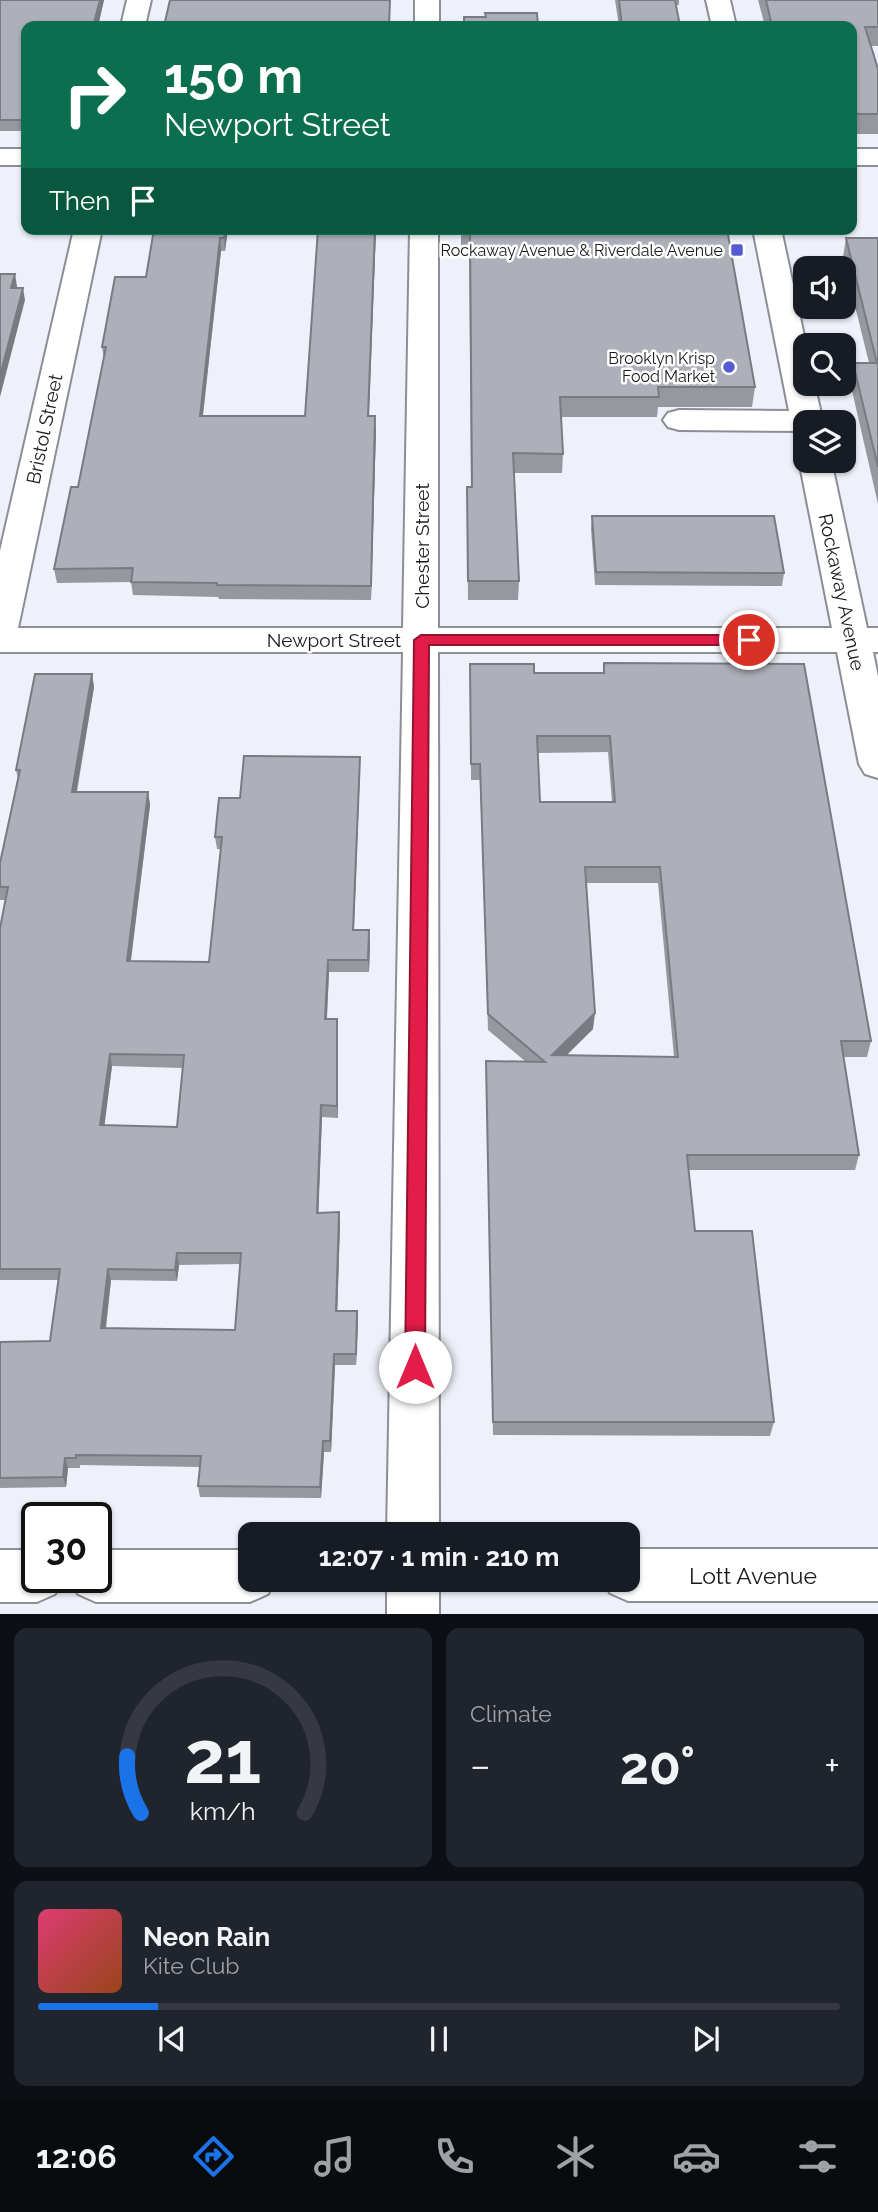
<!DOCTYPE html>
<html lang="en">
<head>
<meta charset="utf-8">
<style>
	:root { --surface:#171b24; --page:#20242c; --text:#f1f3f6; --muted:#9ea1a6; --line:#363941; --accent:#1a73e8 }
	body { margin:0; font-family:Raleway,sans-serif; background:var(--page); color:var(--text); height:100vh; display:flex; flex-direction:column; font-size:26px; white-space:nowrap }
	* { box-sizing:border-box; margin:0 }
	p { font-size:23px; color:var(--muted) }
	.icon { flex:none; width:38px; height:38px; fill:none; stroke:currentColor; stroke-width:2; stroke-linecap:round; stroke-linejoin:round }
	.map { position:relative; height:1614px; overflow:hidden }
	.side { display:flex; flex-direction:column; gap:14px; padding:14px; background:#0d0f14; flex:1 }
	.side>* { flex:none }
	.banner { position:absolute; left:21px; top:21px; width:836px; height:214px; border-radius:14px; box-shadow:0 2px 5px #0004; background:#0b6e4f; color:#fff; overflow:hidden }
	.controls { position:absolute; left:793px; top:256px; display:grid; gap:14px }
	.controls a { display:grid; place-items:center; width:63px; height:63px; border-radius:14px; background:var(--surface); box-shadow:0 2px 5px #0004; font-size:35px }
	.speed { position:absolute; left:21px; top:1502px; display:flex; gap:14px; font-size:35px; font-weight:700; text-align:center }
	.speed>* { display:grid; place-content:center; width:91px; height:91px; border-radius:50%; background:var(--surface); box-shadow:0 2px 5px #0004; line-height:1 }
	.speed .limit { border:4px solid #111; border-radius:10px; background:#fff; color:#111 }
	.pin { position:absolute; display:grid; place-items:center; width:60px; height:60px; color:#fff; margin:-30px; border:4px solid #fff; border-radius:50%; box-shadow:0 2px 7px #0007 }
	.me { position:absolute; width:77px; margin:-38px; rotate:0deg; stroke-linejoin:round; filter:drop-shadow(0 0 5px #0008) }
	.turn { display:flex; align-items:center; gap:24px; height:147px; padding:0 28px; font-size:32px }
	.turn .icon { width:91px; height:91px; stroke-width:2.5 }
	.turn b { display:block; font-size:49px; line-height:60px }
	.then { display:flex; align-items:center; height:66px; padding:0 28px; background:#0003; gap:14px; font-size:26px }
	.big { font-size:52px; font-weight:700; line-height:1.1 }
	.side .widget { flex:1; display:flex; flex-direction:column; justify-content:center; gap:10px; min-width:0; padding:0 24px; border-radius:14px; background:var(--page) }
	.side .dial { align-items:center; gap:0 }
	.dial svg { height:182px; overflow:visible; fill:none; stroke:var(--line); stroke-width:7; stroke-linecap:round; text-anchor:middle }
	.dial text { fill:var(--text); stroke:none }
	.song { display:flex; align-items:center; gap:21px }
	.cover { width:84px; height:84px; border-radius:10px; background:linear-gradient(135deg,hsl(340 70% 55%),hsl(20 70% 35%)) }
	.played { height:7px; border-radius:4px; background:linear-gradient(90deg,var(--accent) 15%,var(--line) 15%) }
	.keys { display:flex; justify-content:space-around; direction:ltr }
	.heat { display:flex; justify-content:space-between; align-items:center; font-size:38px; direction:ltr }
	.side .tiles { flex:1; display:grid; gap:14px; grid-template-columns:1fr 1fr }
	.widget:last-child { grid-column:span 2 }
	.trip { position:absolute; left:238px; top:1522px; width:402px; height:70px; border-radius:14px; background:var(--surface); box-shadow:0 2px 5px #0004; font-weight:700; line-height:70px; text-align:center }
	.menu { display:flex; height:112px; justify-content:space-around; align-items:center; background:#090b0e; color:var(--muted) }
	.menu .icon { width:49px; height:49px }
	.menu .current { color:var(--accent) }
	.menu b { font-size:32px; color:var(--text) }
	.map>svg:first-child { display:block }
</style>
</head>
<body>
<div class="map">
<svg width="878" height="1614" viewBox="0 0 878 1614">
	<rect width="100%" height="100%" fill="#eff1fa"/>
	<g fill="none" stroke-linecap="round" stroke-linejoin="round">
		<g stroke="#8c8e96" stroke-width="4">
			<g id="minor">
				<path d="M 127,0 L 151,0 L 145,26 L 121,26 Z"/>
				<rect x="415" y="0" width="24" height="26"/>
				<path d="M 706,0 L 730,0 L 736,26 L 712,26 Z"/>
				<rect x="0" y="149" width="26" height="16"/>
				<rect x="852" y="149" width="26" height="16"/>
				<path d="M 74,229 L 102,229 L 18,628 L 403,628 L 410,229 L 438,229 L 438,628 L 832,628 L 799,460 L 805,453 L 805,460 L 831,460 L 867,628 L 878,628 L 878,652 L 873,652 L 878,677 L 878,778 L 865,774 L 859,764 L 837,652 L 438,652 L 439,1535 L 387,1535 L 403,652 L 0,652 L 0,551 Z"/>
				<path d="M 753,229 L 781,229 L 806,345 L 805,383 L 814,383 L 823,422 L 805,422 L 805,431 L 679,430 L 668,427 L 663,420 L 668,413 L 679,410 L 789,411 Z"/>
				<path d="M 628,1549 L 878,1549 L 878,1601 L 628,1601 L 610,1593 L 604,1580 L 628,1580 Z"/>
				<path d="M 0,1550 L 37,1550 L 37,1577 L 63,1577 L 55,1594 L 37,1602 L 0,1602 Z"/>
				<path d="M 96,1550 L 250,1550 L 250,1580 L 274,1580 L 268,1594 L 250,1602 L 96,1602 L 78,1594 L 70,1577 L 96,1577 Z"/>
				<rect x="387" y="1580" width="52" height="34"/>
			</g>
		</g>
		<use href="#minor" fill="#fff" fill-rule="evenodd"/>
	</g>
	<g fill="#96979f" fill-rule="evenodd">
		<path d="M 0,0 L 104,0 L 98,26 L 26,26 L 26,131 L 0,131 Z"/>
		<path d="M 615,0 L 679,0 L 679,5 L 676,5 L 680,26 L 619,26 Z"/>
		<path d="M 758,0 L 878,0 L 878,46 L 871,46 L 878,69 L 878,134 L 852,134 L 852,26 L 765,26 Z"/>
		<path d="M 228,229 L 225,251 L 221,251 L 203,416 L 305,416 L 318,229 L 376,229 L 369,416 L 376,430 L 371,600 L 219,599 L 218,597 L 133,595 L 131,582 L 57,583 L 54,569 L 78,487 L 104,359 L 102,347 L 146,277 Z"/>
		<path d="M 461,229 L 727,229 L 755,387 L 752,407 L 658,407 L 657,417 L 561,417 L 563,454 L 562,473 L 514,473 L 519,581 L 518,600 L 468,600 L 467,487 L 471,487 L 469,245 L 461,245 Z"/>
		<path d="M 846,238 L 878,238 L 878,504 L 850,382 L 853,363 L 869,363 L 843,257 Z"/>
		<path d="M 592,516 L 784,573 L 782,586 L 595,585 L 591,529 Z"/>
		<path d="M 604,663 L 871,1041 L 867,1057 L 843,1057 L 859,1155 L 855,1170 L 689,1170 L 695,1231 L 774,1422 L 770,1436 L 493,1435 L 486,1061 L 526,1062 L 488,1030 L 480,780 L 471,780 L 470,664 L 534,673 L 603,673 ZM 608,752 L 612,802 L 540,802 L 538,753 ZM 586,883 L 658,883 L 674,1057 L 566,1056 L 593,1029 Z"/>
		<path d="M 92,674 L 94,687 L 77,792 L 148,792 L 150,805 L 131,961 L 209,962 L 221,849 L 217,849 L 215,837 L 240,798 L 360,770 L 354,930 L 370,943 L 369,972 L 329,972 L 327,1019 L 338,1032 L 338,1118 L 322,1117 L 318,1213 L 339,1212 L 340,1224 L 337,1311 L 357,1311 L 358,1322 L 356,1365 L 335,1365 L 331,1452 L 324,1452 L 321,1498 L 200,1497 L 198,1486 L 200,1467 L 80,1465 L 80,1468 L 68,1468 L 66,1487 L 0,1488 L 0,1342 L 50,1341 L 59,1280 L 0,1280 L 0,928 L 5,900 L 0,900 L 0,887 L 18,779 L 16,770 ZM 112,1066 L 183,1068 L 177,1127 L 104,1125 ZM 240,1264 L 235,1330 L 106,1329 L 111,1280 L 177,1281 L 179,1265 Z"/>
	</g>
	<g fill="#7a7b82">
		<path d="M 100,0 L 104,0 L 98,26 L 93,26 Z"/>
		<path d="M 225,229 L 228,229 L 225,251 L 224,238 Z"/>
		<path d="M 375,229 L 376,229 L 368,430 L 368,416 Z"/>
		<path d="M 220,238 L 221,251 L 201,430 L 200,416 Z"/>
		<path d="M 15,274 L 17,286 L 14,300 L 11,288 Z"/>
		<path d="M 23,288 L 25,300 L 0,397 L 0,376 Z"/>
		<path d="M 375,416 L 376,430 L 371,600 L 371,586 Z"/>
		<path d="M 92,674 L 94,687 L 74,805 L 72,792 Z"/>
		<path d="M 360,757 L 360,770 L 353,943 L 353,930 Z"/>
		<path d="M 148,792 L 150,805 L 129,973 L 127,961 Z"/>
		<path d="M 369,930 L 370,943 L 369,972 L 368,960 Z"/>
		<path d="M 328,960 L 329,972 L 326,1032 L 325,1019 Z"/>
		<path d="M 595,1013 L 593,1029 L 550,1071 L 552,1055 Z"/>
		<path d="M 337,1019 L 338,1032 L 338,1118 L 337,1106 Z"/>
		<path d="M 110,1054 L 112,1066 L 103,1137 L 100,1125 Z"/>
		<path d="M 321,1105 L 322,1117 L 318,1224 L 317,1213 Z"/>
		<path d="M 339,1212 L 340,1224 L 337,1322 L 336,1311 Z"/>
		<path d="M 177,1253 L 179,1265 L 177,1281 L 175,1270 Z"/>
		<path d="M 108,1269 L 111,1280 L 104,1340 L 101,1328 Z"/>
		<path d="M 357,1311 L 358,1322 L 356,1365 L 356,1354 Z"/>
		<path d="M 334,1354 L 335,1365 L 331,1452 L 330,1441 Z"/>
		<path d="M 323,1441 L 324,1452 L 321,1498 L 320,1487 Z"/>
		<path d="M 65,1458 L 68,1468 L 66,1487 L 63,1477 Z"/>
	</g>
	<g fill="#aeb0b9" stroke="#7a7b82" stroke-width="2" fill-rule="evenodd">
		<path d="M 0,0 L 100,0 L 93,26 L 26,26 L 26,120 L 0,120 Z"/>
		<path d="M 170,0 L 390,0 L 389,26 L 164,26 Z"/>
		<path d="M 619,0 L 675,0 L 680,26 L 622,26 Z"/>
		<path d="M 766,0 L 878,0 L 878,27 L 865,27 L 878,69 L 878,114 L 852,114 L 852,26 L 772,26 Z"/>
		<path d="M 485,13 L 537,13 L 538,26 L 464,26 L 464,17 L 486,17 Z"/>
		<path d="M 154,229 L 225,229 L 224,238 L 220,238 L 200,416 L 305,416 L 318,229 L 375,229 L 368,416 L 375,416 L 371,586 L 217,585 L 217,583 L 131,582 L 133,568 L 54,569 L 71,487 L 78,487 L 106,347 L 102,347 L 115,277 L 146,277 Z"/>
		<path d="M 470,229 L 727,229 L 755,387 L 658,387 L 659,397 L 560,397 L 563,454 L 513,453 L 519,581 L 468,581 L 467,487 L 472,487 Z"/>
		<path d="M 846,238 L 878,238 L 878,467 L 853,363 L 877,363 Z"/>
		<path d="M 0,274 L 15,274 L 11,288 L 23,288 L 0,376 Z"/>
		<path d="M 592,516 L 774,516 L 784,573 L 596,572 Z"/>
		<path d="M 604,663 L 804,664 L 871,1041 L 841,1041 L 859,1155 L 687,1155 L 695,1231 L 752,1231 L 774,1422 L 493,1422 L 486,1061 L 545,1062 L 488,1014 L 480,764 L 471,764 L 470,664 L 534,664 L 534,673 L 604,673 ZM 537,736 L 610,736 L 615,802 L 540,802 ZM 585,867 L 660,867 L 678,1057 L 552,1055 L 595,1013 Z"/>
		<path d="M 35,674 L 92,674 L 72,792 L 148,792 L 127,961 L 209,962 L 222,837 L 215,837 L 219,798 L 240,798 L 244,756 L 360,757 L 353,930 L 369,930 L 368,960 L 328,960 L 325,1019 L 337,1019 L 337,1106 L 321,1105 L 317,1213 L 339,1212 L 336,1311 L 357,1311 L 356,1354 L 334,1354 L 330,1441 L 323,1441 L 320,1487 L 198,1486 L 201,1456 L 76,1455 L 76,1458 L 65,1458 L 63,1477 L 0,1478 L 0,1342 L 50,1341 L 60,1269 L 0,1269 L 0,928 L 8,887 L 0,887 L 0,863 L 20,770 L 16,770 ZM 110,1054 L 184,1055 L 177,1127 L 100,1125 ZM 177,1253 L 241,1253 L 235,1330 L 101,1328 L 108,1269 L 175,1270 Z"/>
	</g>
	<path fill="#e11d48" stroke="#92132f" stroke-width="2" d="M 421,635 L 749,635 L 756,640 L 749,645 L 429,645 L 425,1367 L 422,1374 L 415,1376 L 407,1374 L 405,1367 L 414,640 Z"/>
	<g fill="#555cd3" stroke="#fff" stroke-width="2.5">
		<rect x="730" y="243" width="14" height="14" rx="3.5"/>
		<circle cx="729" cy="367" r="7"/>
	</g>
	<g text-anchor="middle" dominant-baseline="central" stroke-width="5" stroke-linejoin="round" paint-order="stroke">
		<g font-size="16" fill="#18191c" stroke="#fff" text-anchor="end">
			<text x="723" y="250">Rockaway Avenue &amp; Riverdale Avenue</text>
			<text x="715" y="358">Brooklyn Krisp<tspan x="715" dy="18">Food Market</tspan></text>
		</g>
		<g font-size="19" fill="#18191c" stroke="#fff">
			<text transform="translate(44 429) rotate(-78)">Bristol Street</text>
			<text transform="translate(422 546) rotate(-90)">Chester Street</text>
			<text transform="translate(842 592) rotate(78)">Rockaway Avenue</text>
			<text x="334" y="640">Newport Street</text>
		</g>
		<g font-size="23" fill="#18191c" stroke="#fff">
			<text x="753" y="1575">Lott Avenue</text>
		</g>
	</g>
</svg>
<div class="controls">
<a><svg class="icon" aria-label="sound" viewBox="0 0 24 24"><path d="M4 9h4l5-4v14l-5-4H4zM17 9q2 3 0 6"/></svg></a>
<a><svg class="icon" aria-label="search" viewBox="0 0 24 24"><circle cx="10" cy="10" r="6"/><path d="M15 15l6 6"/></svg></a>
<a><svg class="icon" aria-label="layers" viewBox="0 0 24 24"><path d="M12 4l9 5-9 5-9-5zM3 14l9 5 9-5"/></svg></a>
</div>
<div class="speed"><div class="limit">30</div></div>
<div class="pin" style="left:749px;top:640px;background:#d93025"><svg class="icon" aria-label="arrive" viewBox="0 0 24 24"><path d="M6 21V4h12l-3 4 3 4H6"/></svg></div>
<svg class="me" style="left:415px;top:1367px" viewBox="-20 -20 40 40"><circle r="19" fill="#fff"/><path d="M0-13L10 11 0 6-10 11z" fill="#e11d48"/></svg>
<div class="trip">12:07 · 1 min · 210 m</div>
<div class="banner">
<div class="turn"><svg class="icon" aria-label="right" viewBox="0 0 24 24"><path d="M7 20v-9h11M14 6l5 5-5 5"/></svg><div><b>150 m</b>Newport Street</div></div>
<div class="then">Then<svg class="icon" aria-label="arrive" viewBox="0 0 24 24"><path d="M6 21V4h12l-3 4 3 4H6"/></svg></div>
</div>
</div>
<section class="side">
<div class="tiles">
<div class="widget dial"><svg viewBox="0 0 100 80">
<path d="M14 69A42 42 0 1 1 86 69"/>
<path d="M14 69A42 42 0 0 1 8 44" stroke="#1a73e8"/>
<text x="50" y="56" font-size="32" font-weight="700">21</text>
<text x="50" y="72" font-size="11">km/h</text>
</svg></div>
<div class="widget"><p>Climate</p>
<div class="heat"><a>−</a><b class="big">20°</b><a>+</a></div>
</div>
<div class="widget">
<div class="song"><i class="cover"></i><div><b>Neon Rain</b><p>Kite Club</p></div></div>
<div class="played"></div>
<div class="keys"><svg class="icon" aria-label="previous" viewBox="0 0 24 24"><path d="M18 5L8 12l10 7zM5 5v14"/></svg><svg class="icon" aria-label="pause" viewBox="0 0 24 24"><path d="M8 5v14M16 5v14"/></svg><svg class="icon" aria-label="next" viewBox="0 0 24 24"><path d="M6 5l10 7-10 7zM19 5v14"/></svg></div>
</div>
</div>
</section>
<nav class="menu">
<b>12:06</b>
<svg class="icon current" aria-label="directions" viewBox="0 0 24 24"><path d="M12 3l9 9-9 9-9-9zM9 14v-3h6M13 9l2 2-2 2"/></svg>
<svg class="icon" aria-label="music" viewBox="0 0 24 24"><path d="M9 18V5l10-2v13"/><circle cx="6" cy="18" r="3"/><circle cx="16" cy="16" r="3"/></svg>
<svg class="icon" aria-label="phone" viewBox="0 0 24 24"><path d="M5 4h4l2 5-3 2q2 4 5 5l2-3 5 2v4C11 20 4 13 5 4z"/></svg>
<svg class="icon" aria-label="climate" viewBox="0 0 24 24"><path d="M12 3v18M4 7l16 10M4 17L20 7"/></svg>
<svg class="icon" aria-label="car" viewBox="0 0 24 24"><path d="M5 17H2v-5l4-1 3-4h7l3 4 3 1v5h-3M9 17h6M6 11h13"/><circle cx="7" cy="17" r="2"/><circle cx="17" cy="17" r="2"/></svg>
<svg class="icon" aria-label="filters" viewBox="0 0 24 24"><path d="M4 7h16M4 17h16"/><circle cx="9" cy="7" r="2"/><circle cx="15" cy="17" r="2"/></svg>
</nav>
</body>
</html>
